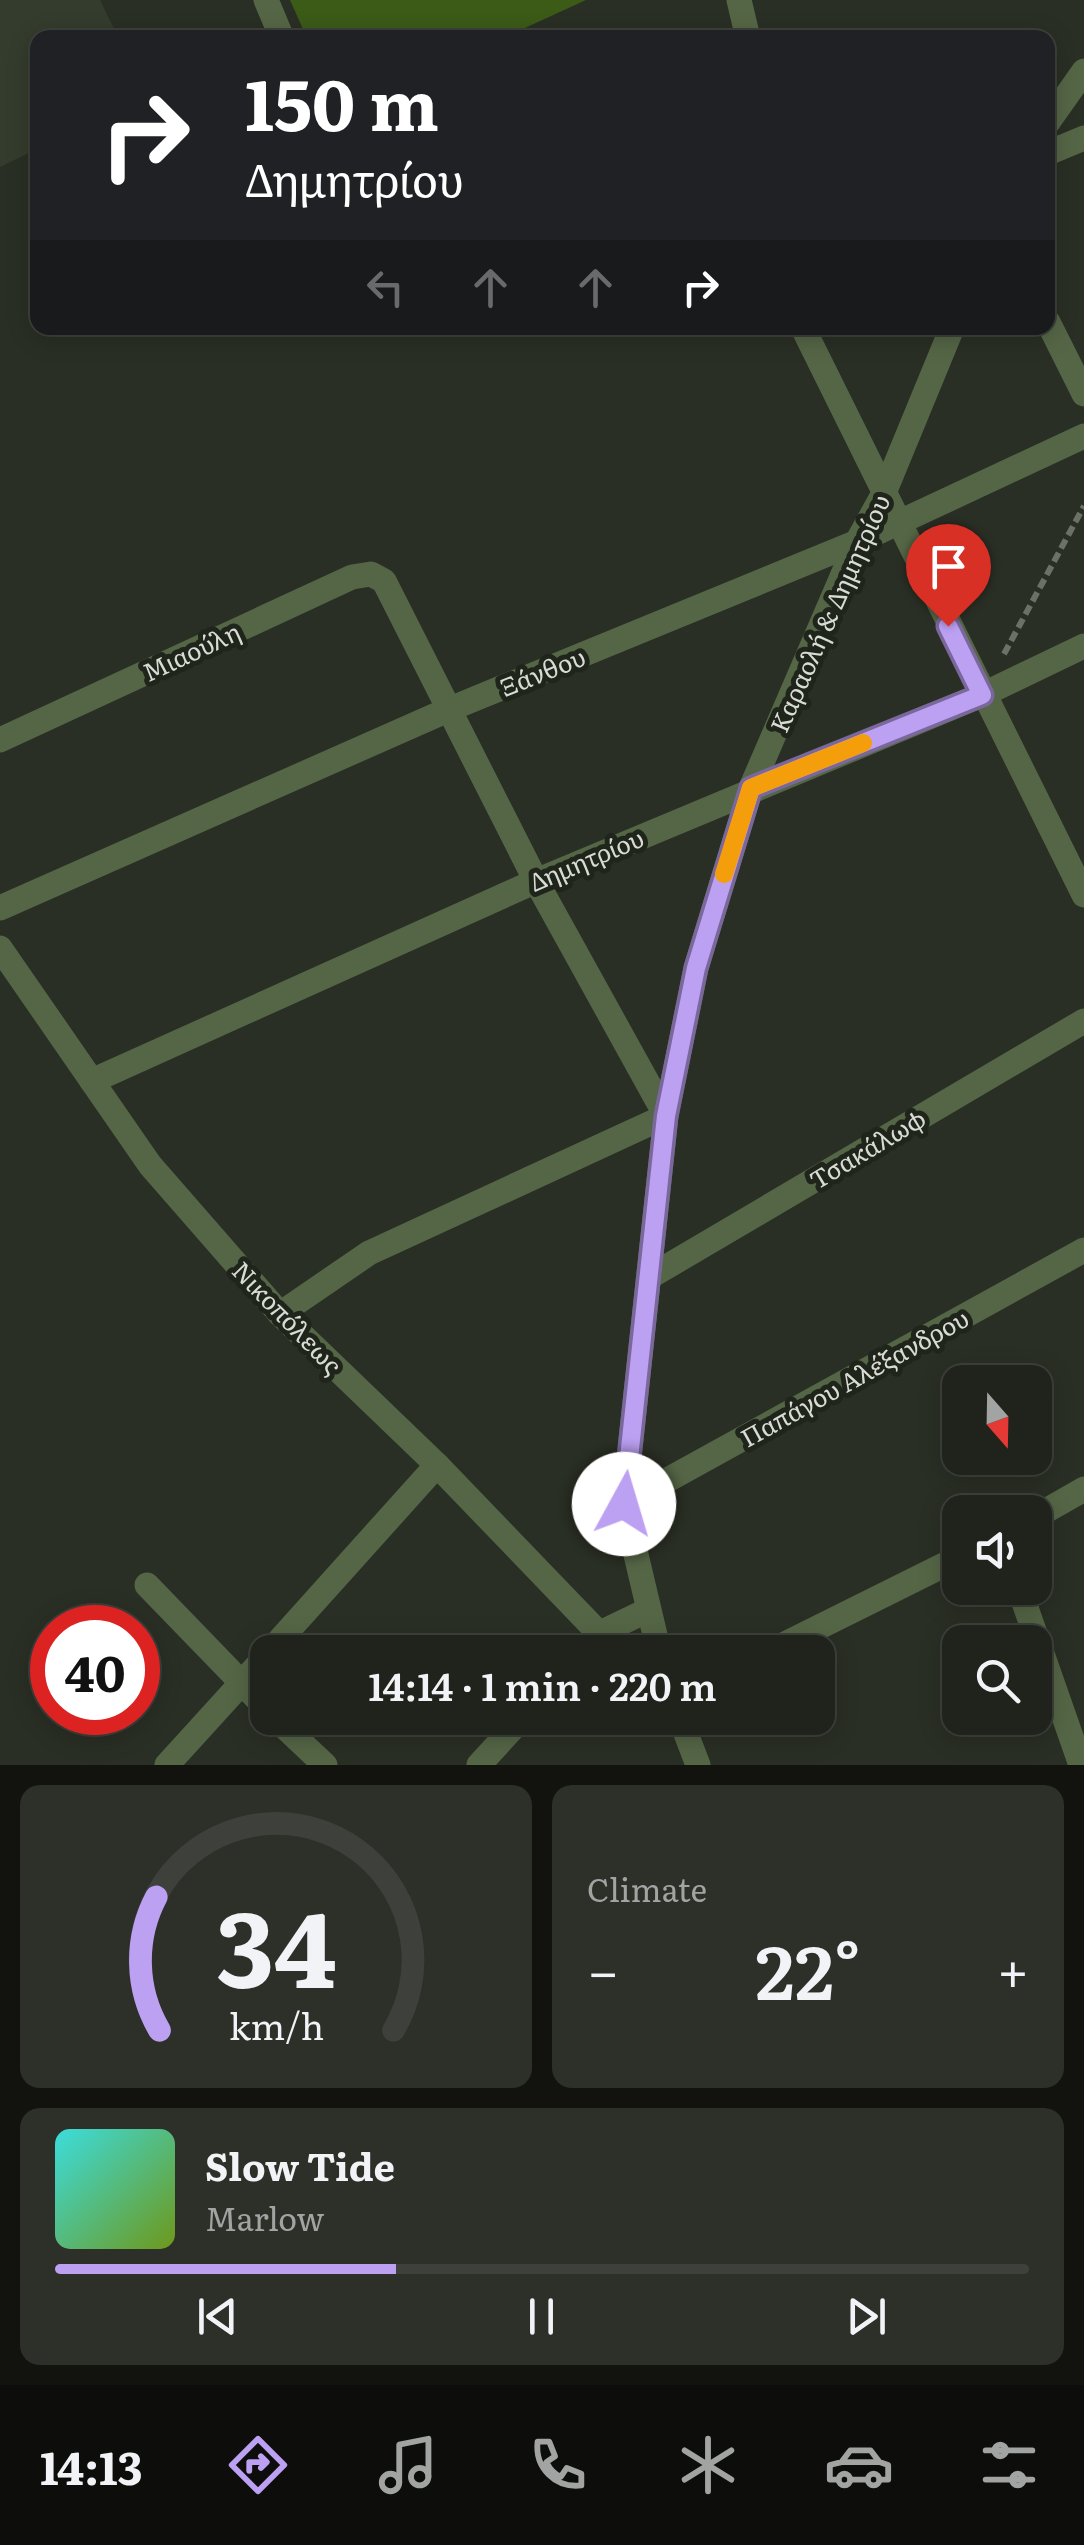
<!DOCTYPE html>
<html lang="en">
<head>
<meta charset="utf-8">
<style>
	:root { --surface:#20231c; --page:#2d2f29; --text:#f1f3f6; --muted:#a2a4a3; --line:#3d403b; --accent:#bca0f2 }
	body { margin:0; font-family:Literata,serif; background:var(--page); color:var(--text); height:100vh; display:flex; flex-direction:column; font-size:38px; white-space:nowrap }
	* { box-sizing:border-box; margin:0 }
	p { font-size:32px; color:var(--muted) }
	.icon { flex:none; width:55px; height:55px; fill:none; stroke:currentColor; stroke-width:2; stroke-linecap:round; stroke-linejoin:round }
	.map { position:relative; height:1765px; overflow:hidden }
	.panel { display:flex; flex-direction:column; gap:20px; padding:20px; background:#12130f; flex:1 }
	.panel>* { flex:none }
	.guide { position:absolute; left:30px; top:30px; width:1025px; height:305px; border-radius:20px; box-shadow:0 5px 25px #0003,0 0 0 2px var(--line); background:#202124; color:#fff; overflow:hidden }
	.needle { width:65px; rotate:160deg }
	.fabs { position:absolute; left:942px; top:1365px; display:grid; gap:20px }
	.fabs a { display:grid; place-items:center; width:110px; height:110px; border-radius:20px; background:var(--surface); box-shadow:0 5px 25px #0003,0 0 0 2px var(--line); font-size:50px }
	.speed { position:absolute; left:30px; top:1605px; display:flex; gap:20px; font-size:50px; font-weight:700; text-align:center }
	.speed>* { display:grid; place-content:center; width:130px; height:130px; border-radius:50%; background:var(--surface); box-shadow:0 5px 25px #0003,0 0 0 2px var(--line); line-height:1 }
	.speed .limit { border:15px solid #d22; background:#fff; color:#111 }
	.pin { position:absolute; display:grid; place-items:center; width:85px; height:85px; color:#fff; margin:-102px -42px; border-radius:50% 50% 50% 0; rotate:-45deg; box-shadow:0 0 10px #0007 }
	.pin .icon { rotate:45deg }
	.me { position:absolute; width:110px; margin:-55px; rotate:6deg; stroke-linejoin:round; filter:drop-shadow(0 0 8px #0008) }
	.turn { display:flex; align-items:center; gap:35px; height:210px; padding:0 50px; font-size:45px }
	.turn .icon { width:130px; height:130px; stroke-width:2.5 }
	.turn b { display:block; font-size:70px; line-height:85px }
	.lanes { display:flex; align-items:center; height:95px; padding:0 50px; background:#0003; justify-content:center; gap:50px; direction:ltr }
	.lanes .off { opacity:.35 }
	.big { font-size:75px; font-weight:600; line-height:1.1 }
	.panel .card { flex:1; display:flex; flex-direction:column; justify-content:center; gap:15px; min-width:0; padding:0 35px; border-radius:20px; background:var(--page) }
	.panel .dial { align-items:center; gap:0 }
	.dial svg { height:260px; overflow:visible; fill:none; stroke:var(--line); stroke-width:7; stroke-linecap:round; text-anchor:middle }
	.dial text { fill:var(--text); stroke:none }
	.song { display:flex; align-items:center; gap:30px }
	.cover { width:120px; height:120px; border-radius:15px; background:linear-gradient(135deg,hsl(180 70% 55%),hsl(80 70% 35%)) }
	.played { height:10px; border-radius:5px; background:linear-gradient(90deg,var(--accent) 35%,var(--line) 35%) }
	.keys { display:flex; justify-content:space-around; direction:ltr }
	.heat { display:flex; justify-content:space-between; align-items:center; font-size:55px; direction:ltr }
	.panel .tiles { flex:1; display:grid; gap:20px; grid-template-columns:1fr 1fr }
	.card:last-child { grid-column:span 2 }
	.trip { position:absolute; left:250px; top:1635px; width:585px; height:100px; border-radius:20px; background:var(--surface); box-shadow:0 5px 25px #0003,0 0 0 2px var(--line); font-weight:600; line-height:100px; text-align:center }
	.tab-bar { display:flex; height:160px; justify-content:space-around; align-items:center; background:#0d0e0b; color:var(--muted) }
	.tab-bar .icon { width:70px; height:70px }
	.tab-bar .selected { color:var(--accent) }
	.tab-bar b { font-size:45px; color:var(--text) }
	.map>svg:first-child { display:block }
</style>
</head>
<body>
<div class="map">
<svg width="1084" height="1765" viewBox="0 0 1084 1765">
	<rect width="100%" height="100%" fill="#2a2f25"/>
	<path fill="#343c2d" d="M 0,0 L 100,0 L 118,37 L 38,38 L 37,149 L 0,167 Z"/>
	<path fill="#3b5b17" d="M 290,0 L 586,0 L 505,37 L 307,38 Z"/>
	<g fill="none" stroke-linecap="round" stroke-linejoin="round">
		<path stroke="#6c7168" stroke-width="6" stroke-dasharray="10 5" stroke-linecap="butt" d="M 1004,654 L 1084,506"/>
		<g stroke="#556646" stroke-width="25">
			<path d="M 266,0 L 282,38"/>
			<path d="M 739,0 L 748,38"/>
			<path d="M 1048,122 L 1084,71"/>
			<path d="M 1048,153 L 1084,138"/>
			<path d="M 1048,322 L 1084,394"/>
			<path d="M 803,328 L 1084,895"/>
			<path d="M 0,740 L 352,577 L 371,574 L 384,581 L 536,881 L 666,1116 L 369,1253 L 280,1314"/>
			<path d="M 0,908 L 450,709 L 857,542 L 1084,436"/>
			<path d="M 0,948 L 150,1165 L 280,1314 L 437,1465 L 617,1652"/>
			<path d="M 92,1081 L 536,881 L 982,695 L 1084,646"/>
			<path d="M 651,1276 L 1084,1021"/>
			<path d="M 624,1504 L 1084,1250"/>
			<path d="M 1035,1517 L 1084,1489"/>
			<path d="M 147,1585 L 268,1710"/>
			<path d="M 1019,1588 L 1081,1765"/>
			<path d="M 269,1652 L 437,1465"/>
			<path d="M 580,1652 L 596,1635 L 646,1611"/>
			<path d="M 659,1652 L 624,1504 L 666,1116 L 696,968 L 751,788 L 857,542 L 884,493 L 952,328"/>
			<path d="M 769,1652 L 960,1557"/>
			<path d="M 275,1718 L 325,1765"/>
			<path d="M 680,1718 L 698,1765"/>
			<path d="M 167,1765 L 268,1654"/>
			<path d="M 479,1765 L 522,1718"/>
		</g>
	</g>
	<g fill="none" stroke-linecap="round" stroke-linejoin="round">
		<g stroke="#7a689d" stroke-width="25">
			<path id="route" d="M 624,1504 L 666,1116 L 696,968 L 751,788 L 982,695 L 948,626"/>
		</g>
		<use href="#route" stroke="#bca0f2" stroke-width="18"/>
		<path stroke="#f59e0b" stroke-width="18" d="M 724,874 L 751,788 L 863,743"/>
	</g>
	<g text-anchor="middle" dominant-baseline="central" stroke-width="10" stroke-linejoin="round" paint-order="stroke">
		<g font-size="25" fill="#d8dcd5" stroke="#20251c">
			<text transform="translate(829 613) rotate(-66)">Καραολή &amp; Δημητρίου</text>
			<text transform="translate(191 651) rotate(-25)">Μιαούλη</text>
			<text transform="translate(542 671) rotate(-22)">Ξάνθου</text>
			<text transform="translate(586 859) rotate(-23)">Δημητρίου</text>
			<text transform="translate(867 1148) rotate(-31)">Τσακάλωφ</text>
			<text transform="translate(288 1317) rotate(46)">Νικοπόλεως</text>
			<text transform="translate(854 1377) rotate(-29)">Παπάγου Αλέξανδρου</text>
		</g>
	</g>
</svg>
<div class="fabs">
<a><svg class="needle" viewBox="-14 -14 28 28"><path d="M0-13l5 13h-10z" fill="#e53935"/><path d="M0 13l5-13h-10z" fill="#a2a4a3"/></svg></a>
<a><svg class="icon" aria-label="sound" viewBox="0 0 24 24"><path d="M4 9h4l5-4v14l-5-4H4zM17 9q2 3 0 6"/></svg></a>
<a><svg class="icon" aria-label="search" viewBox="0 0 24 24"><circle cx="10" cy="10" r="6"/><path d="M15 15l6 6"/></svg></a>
</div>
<div class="speed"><div class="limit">40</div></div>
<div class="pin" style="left:948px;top:626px;background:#d93025"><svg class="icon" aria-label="arrive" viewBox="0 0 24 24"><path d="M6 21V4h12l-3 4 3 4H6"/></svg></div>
<svg class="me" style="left:624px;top:1504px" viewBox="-20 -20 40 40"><circle r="19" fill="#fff"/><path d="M0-13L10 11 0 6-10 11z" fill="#bca0f2"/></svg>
<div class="trip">14:14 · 1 min · 220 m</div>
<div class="guide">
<div class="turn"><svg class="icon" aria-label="right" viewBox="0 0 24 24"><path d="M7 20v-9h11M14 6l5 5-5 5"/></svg><div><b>150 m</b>Δημητρίου</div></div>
<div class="lanes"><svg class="icon off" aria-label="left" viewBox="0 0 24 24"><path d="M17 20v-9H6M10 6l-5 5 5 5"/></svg><svg class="icon off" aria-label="ahead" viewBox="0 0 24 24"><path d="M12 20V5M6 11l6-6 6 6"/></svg><svg class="icon off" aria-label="ahead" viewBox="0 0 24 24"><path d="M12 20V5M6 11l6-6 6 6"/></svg><svg class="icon" aria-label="right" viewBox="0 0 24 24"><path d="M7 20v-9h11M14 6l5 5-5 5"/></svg></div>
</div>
</div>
<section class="panel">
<div class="tiles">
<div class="card dial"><svg viewBox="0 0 100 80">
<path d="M14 69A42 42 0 1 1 86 69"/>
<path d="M14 69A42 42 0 0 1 13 28" stroke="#bca0f2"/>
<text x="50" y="56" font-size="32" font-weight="700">34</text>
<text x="50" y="72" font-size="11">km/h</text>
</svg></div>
<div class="card"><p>Climate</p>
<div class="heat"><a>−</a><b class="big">22°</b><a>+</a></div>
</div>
<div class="card">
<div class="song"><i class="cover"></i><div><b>Slow Tide</b><p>Marlow</p></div></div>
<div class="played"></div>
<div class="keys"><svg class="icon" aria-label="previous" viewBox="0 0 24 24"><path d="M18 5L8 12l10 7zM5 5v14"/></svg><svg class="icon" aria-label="pause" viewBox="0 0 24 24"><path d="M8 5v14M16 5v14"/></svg><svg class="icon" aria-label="next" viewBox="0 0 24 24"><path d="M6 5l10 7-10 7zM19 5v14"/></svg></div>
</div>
</div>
</section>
<nav class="tab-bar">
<b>14:13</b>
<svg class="icon selected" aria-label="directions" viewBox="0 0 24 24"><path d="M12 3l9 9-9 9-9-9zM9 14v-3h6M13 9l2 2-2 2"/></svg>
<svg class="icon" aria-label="music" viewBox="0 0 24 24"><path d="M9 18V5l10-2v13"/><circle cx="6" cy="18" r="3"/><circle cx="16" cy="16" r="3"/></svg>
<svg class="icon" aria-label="phone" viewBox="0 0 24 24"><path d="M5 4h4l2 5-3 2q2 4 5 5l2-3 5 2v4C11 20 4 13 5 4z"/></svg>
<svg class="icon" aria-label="climate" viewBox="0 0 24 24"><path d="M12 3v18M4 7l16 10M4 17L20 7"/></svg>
<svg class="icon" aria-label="car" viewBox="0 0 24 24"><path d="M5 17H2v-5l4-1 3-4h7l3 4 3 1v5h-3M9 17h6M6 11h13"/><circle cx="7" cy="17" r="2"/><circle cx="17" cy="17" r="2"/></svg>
<svg class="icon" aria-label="filters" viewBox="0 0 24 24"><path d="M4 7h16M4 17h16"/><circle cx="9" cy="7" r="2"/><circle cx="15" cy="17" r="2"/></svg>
</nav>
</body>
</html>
